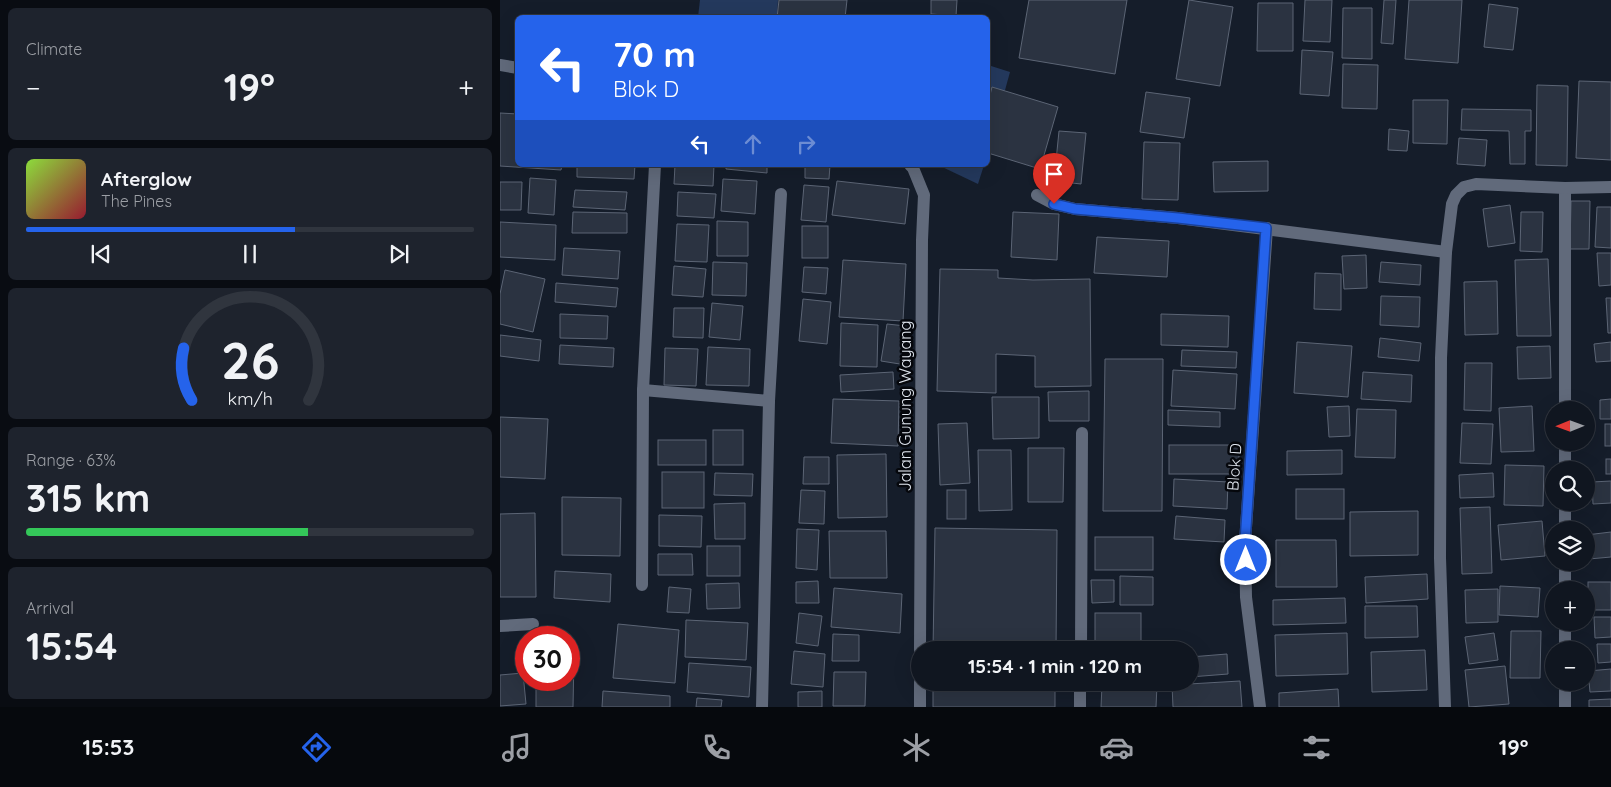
<!DOCTYPE html>
<html lang="en">
<head>
<meta charset="utf-8">
<style>
	:root { --surface:#101620; --page:#1e232d; --text:#f1f3f6; --muted:#9c9fa5; --line:#30353e; --accent:#2563eb }
	body { margin:0; font-family:Quicksand,sans-serif; background:var(--page); color:var(--text); height:100vh; display:flex; flex-direction:column; font-size:19px; white-space:nowrap }
	* { box-sizing:border-box; margin:0 }
	p { font-size:16px; color:var(--muted) }
	.icon { flex:none; width:28px; height:28px; fill:none; stroke:currentColor; stroke-width:2; stroke-linecap:round; stroke-linejoin:round }
	.map { position:relative; flex:1; overflow:hidden }
	.drawer { display:flex; flex-direction:column; gap:8px; padding:8px; background:#090c12; width:500px }
	.drawer>* { flex:none }
	.banner { position:absolute; left:15px; top:15px; width:475px; height:152px; border-radius:8px; box-shadow:0 5px 20px #0002,0 0 0 1px var(--line); background:#2563eb; color:#fff; overflow:hidden }
	.needle { width:32px; rotate:269deg }
	.buttons { position:absolute; left:1045px; top:401px; display:grid; gap:10px }
	.buttons a { display:grid; place-items:center; width:50px; height:50px; border-radius:50%; background:var(--surface); box-shadow:0 5px 20px #0002,0 0 0 1px var(--line); font-size:25px }
	.speed { position:absolute; left:15px; top:626px; display:flex; gap:10px; font-size:25px; font-weight:700; text-align:center }
	.speed>* { display:grid; place-content:center; width:65px; height:65px; border-radius:50%; background:var(--surface); box-shadow:0 5px 20px #0002,0 0 0 1px var(--line); line-height:1 }
	.speed .limit { border:8px solid #d22; background:#fff; color:#111 }
	.pin { position:absolute; display:grid; place-items:center; width:42px; height:42px; color:#fff; margin:-51px -21px; border-radius:50% 50% 50% 0; rotate:-45deg; box-shadow:0 0 5px #0007 }
	.pin .icon { rotate:45deg }
	.me { position:absolute; width:55px; margin:-28px; rotate:0deg; stroke-linejoin:round; filter:drop-shadow(0 0 4px #0008) }
	.turn { display:flex; align-items:center; gap:18px; height:105px; padding:0 15px; font-size:22px }
	.turn .icon { width:65px; height:65px; stroke-width:2.5 }
	.turn b { display:block; font-size:35px; line-height:42px }
	.lanes { display:flex; align-items:center; height:48px; padding:0 15px; background:#0003; justify-content:center; gap:25px; direction:ltr }
	.lanes .off { opacity:.35 }
	.big { font-size:38px; font-weight:700; line-height:1.1 }
	.drawer .widget { flex:1; display:flex; flex-direction:column; justify-content:center; gap:8px; min-width:0; padding:0 18px; border-radius:8px; background:var(--page) }
	.drawer .dial { align-items:center; gap:0 }
	.dial svg { height:130px; overflow:visible; fill:none; stroke:var(--line); stroke-width:7; stroke-linecap:round; text-anchor:middle }
	.dial text { fill:var(--text); stroke:none }
	.song { display:flex; align-items:center; gap:15px }
	.cover { width:60px; height:60px; border-radius:8px; background:linear-gradient(135deg,hsl(90 70% 55%),hsl(350 70% 35%)) }
	.played { height:5px; border-radius:2px; background:linear-gradient(90deg,var(--accent) 60%,var(--line) 60%) }
	.keys { display:flex; justify-content:space-around; direction:ltr }
	.heat { display:flex; justify-content:space-between; align-items:center; font-size:28px; direction:ltr }
	.charge { height:8px; border-radius:4px; background:linear-gradient(90deg,#34c759 63%,var(--line) 0) }
	.trip { position:absolute; left:411px; top:641px; width:288px; height:50px; border-radius:25px; background:var(--surface); box-shadow:0 5px 20px #0002,0 0 0 1px var(--line); font-weight:700; line-height:50px; text-align:center }
	.menu { display:flex; height:80px; justify-content:space-around; align-items:center; background:#06090d; color:var(--muted) }
	.menu .icon { width:35px; height:35px }
	.menu .active { color:var(--accent) }
	.menu b { font-size:22px; color:var(--text) }
	main { display:flex; flex:1; min-height:0 }
	.map>svg:first-child { display:block }
</style>
</head>
<body>
<main>
<section class="drawer">
<div class="widget"><p>Climate</p>
<div class="heat"><a>−</a><b class="big">19°</b><a>+</a></div>
</div>
<div class="widget">
<div class="song"><i class="cover"></i><div><b>Afterglow</b><p>The Pines</p></div></div>
<div class="played"></div>
<div class="keys"><svg class="icon" aria-label="previous" viewBox="0 0 24 24"><path d="M18 5L8 12l10 7zM5 5v14"/></svg><svg class="icon" aria-label="pause" viewBox="0 0 24 24"><path d="M8 5v14M16 5v14"/></svg><svg class="icon" aria-label="next" viewBox="0 0 24 24"><path d="M6 5l10 7-10 7zM19 5v14"/></svg></div>
</div>
<div class="widget dial"><svg viewBox="0 0 100 80">
<path d="M14 69A42 42 0 1 1 86 69"/>
<path d="M14 69A42 42 0 0 1 9 37" stroke="#2563eb"/>
<text x="50" y="56" font-size="32" font-weight="700">26</text>
<text x="50" y="72" font-size="11">km/h</text>
</svg></div>
<div class="widget"><p>Range · 63%</p><b class="big">315 km</b><div class="charge"></div></div>
<div class="widget"><p>Arrival</p><b class="big">15:54</b></div>
</section>
<div class="map">
<svg width="1111" height="707" viewBox="0 0 1111 707">
	<rect width="100%" height="100%" fill="#151d2a"/>
	<g fill="#24395d">
		<path d="M 200,0 L 278,0 L 277,17 L 198,17 Z"/>
		<path d="M 488,65 L 510,72 L 488,152 Z"/>
		<path d="M 438,165 L 484,165 L 478,184 Z"/>
	</g>
	<g fill="#2b3341" stroke="#5c6575">
		<path d="M 279,0 L 347,0 L 345,18 L 277,18 Z"/>
		<path d="M 431,0 L 457,0 L 456,16 L 431,14 Z"/>
		<path d="M 529,0 L 627,0 L 615,74 L 519,58 Z"/>
		<path d="M 689,0 L 733,7 L 720,86 L 676,79 Z"/>
		<path d="M 805,0 L 832,0 L 830,42 L 803,41 Z"/>
		<path d="M 884,0 L 896,0 L 893,44 L 881,43 Z"/>
		<path d="M 909,0 L 962,0 L 958,63 L 905,59 Z"/>
		<path d="M 758,3 L 793,3 L 793,51 L 757,51 Z"/>
		<path d="M 989,4 L 1018,8 L 1013,50 L 984,47 Z"/>
		<path d="M 843,8 L 872,8 L 872,59 L 842,58 Z"/>
		<path d="M 802,50 L 833,52 L 829,96 L 800,94 Z"/>
		<path d="M 843,64 L 878,65 L 877,109 L 842,108 Z"/>
		<path d="M 1079,81 L 1111,82 L 1111,160 L 1076,158 Z"/>
		<path d="M 1037,85 L 1068,86 L 1067,166 L 1036,165 Z"/>
		<path d="M 492,87 L 558,107 L 540,169 L 488,153 L 488,103 Z"/>
		<path d="M 646,92 L 690,98 L 684,138 L 640,132 Z"/>
		<path d="M 913,100 L 948,100 L 947,144 L 913,143 Z"/>
		<path d="M 962,109 L 1031,110 L 1031,131 L 1025,131 L 1025,164 L 1010,164 L 1009,131 L 961,130 Z"/>
		<path d="M 0,113 L 18,114 L 18,165 L 62,165 L 61,170 L 0,166 Z"/>
		<path d="M 889,129 L 909,131 L 907,151 L 888,150 Z"/>
		<path d="M 559,131 L 586,133 L 581,184 L 554,181 Z"/>
		<path d="M 959,138 L 987,140 L 985,166 L 957,164 Z"/>
		<path d="M 644,142 L 680,143 L 678,200 L 642,199 Z"/>
		<path d="M 768,161 L 768,191 L 714,192 L 713,162 Z"/>
		<path d="M 77,165 L 135,165 L 134,179 L 77,177 Z"/>
		<path d="M 175,165 L 214,165 L 213,186 L 174,184 Z"/>
		<path d="M 226,165 L 267,165 L 267,173 L 226,169 Z"/>
		<path d="M 305,165 L 330,165 L 329,179 L 305,178 Z"/>
		<path d="M 30,178 L 56,180 L 54,215 L 28,213 Z"/>
		<path d="M 223,179 L 257,181 L 255,214 L 221,211 Z"/>
		<path d="M 337,181 L 409,189 L 405,224 L 332,215 Z"/>
		<path d="M 0,182 L 22,182 L 21,210 L 0,210 Z"/>
		<path d="M 304,185 L 329,187 L 326,222 L 301,220 Z"/>
		<path d="M 75,190 L 127,192 L 125,210 L 73,207 Z"/>
		<path d="M 178,192 L 216,194 L 214,218 L 177,216 Z"/>
		<path d="M 1071,201 L 1090,201 L 1089,249 L 1070,249 Z"/>
		<path d="M 1010,205 L 1015,243 L 988,247 L 983,209 Z"/>
		<path d="M 1097,207 L 1111,207 L 1111,248 L 1095,247 Z"/>
		<path d="M 73,212 L 127,213 L 127,233 L 72,233 Z"/>
		<path d="M 513,212 L 559,214 L 557,260 L 511,257 Z"/>
		<path d="M 1021,212 L 1043,212 L 1042,252 L 1020,251 Z"/>
		<path d="M 217,221 L 248,222 L 248,256 L 217,256 Z"/>
		<path d="M 0,222 L 56,225 L 55,260 L 0,257 Z"/>
		<path d="M 177,224 L 209,225 L 207,262 L 175,261 Z"/>
		<rect x="302" y="226" width="26" height="32"/>
		<path d="M 597,237 L 669,241 L 667,277 L 594,273 Z"/>
		<path d="M 64,248 L 120,251 L 118,279 L 62,275 Z"/>
		<path d="M 1097,253 L 1111,253 L 1111,285 L 1099,286 Z"/>
		<path d="M 866,255 L 867,288 L 844,289 L 842,256 Z"/>
		<path d="M 1048,259 L 1051,336 L 1017,336 L 1015,260 Z"/>
		<path d="M 343,260 L 406,264 L 403,321 L 339,317 Z"/>
		<path d="M 213,262 L 247,263 L 246,296 L 212,295 Z"/>
		<path d="M 881,262 L 921,265 L 920,285 L 879,282 Z"/>
		<path d="M 174,266 L 206,269 L 203,297 L 172,295 Z"/>
		<path d="M 304,267 L 328,268 L 326,294 L 302,292 Z"/>
		<path d="M 440,269 L 498,270 L 498,278 L 533,280 L 590,279 L 591,386 L 535,387 L 535,356 L 496,354 L 496,393 L 437,391 Z"/>
		<path d="M 5,270 L 45,279 L 33,332 L 0,324 L 0,294 Z"/>
		<path d="M 815,273 L 841,274 L 841,310 L 814,309 Z"/>
		<path d="M 997,281 L 998,334 L 965,335 L 964,282 Z"/>
		<path d="M 56,283 L 118,288 L 116,307 L 55,302 Z"/>
		<path d="M 881,296 L 920,297 L 919,327 L 880,325 Z"/>
		<path d="M 1106,298 L 1111,298 L 1111,333 L 1108,333 Z"/>
		<path d="M 303,299 L 331,302 L 327,344 L 299,341 Z"/>
		<path d="M 212,303 L 243,306 L 240,340 L 209,337 Z"/>
		<path d="M 174,308 L 204,308 L 203,338 L 173,337 Z"/>
		<path d="M 60,314 L 108,316 L 107,339 L 60,338 Z"/>
		<path d="M 661,314 L 729,316 L 728,347 L 661,345 Z"/>
		<path d="M 341,323 L 378,325 L 377,367 L 340,366 Z"/>
		<path d="M 387,324 L 406,326 L 400,364 L 381,361 Z"/>
		<path d="M 0,335 L 41,340 L 39,361 L 0,356 Z"/>
		<path d="M 880,338 L 921,343 L 919,361 L 878,357 Z"/>
		<path d="M 797,342 L 852,346 L 848,397 L 794,393 Z"/>
		<path d="M 1111,342 L 1111,361 L 1096,362 L 1094,344 Z"/>
		<path d="M 60,345 L 114,348 L 113,367 L 59,364 Z"/>
		<path d="M 1050,346 L 1051,378 L 1018,379 L 1017,347 Z"/>
		<path d="M 208,347 L 250,349 L 249,386 L 206,385 Z"/>
		<path d="M 165,348 L 198,349 L 196,386 L 164,385 Z"/>
		<path d="M 682,350 L 737,352 L 736,368 L 681,366 Z"/>
		<path d="M 605,359 L 663,359 L 662,511 L 603,511 Z"/>
		<path d="M 965,363 L 992,363 L 991,411 L 964,410 Z"/>
		<path d="M 673,370 L 737,374 L 735,409 L 671,406 Z"/>
		<path d="M 393,372 L 394,389 L 341,392 L 340,375 Z"/>
		<path d="M 863,372 L 912,375 L 911,402 L 861,399 Z"/>
		<path d="M 589,391 L 589,421 L 549,421 L 548,392 Z"/>
		<path d="M 492,397 L 539,397 L 539,438 L 493,439 Z"/>
		<path d="M 333,399 L 399,401 L 398,446 L 331,443 Z"/>
		<path d="M 1111,399 L 1111,419 L 1100,419 L 1100,400 Z"/>
		<path d="M 849,406 L 850,436 L 829,437 L 827,407 Z"/>
		<path d="M 1032,406 L 1034,451 L 1001,452 L 999,408 Z"/>
		<path d="M 857,409 L 896,410 L 895,458 L 855,457 Z"/>
		<path d="M 668,410 L 720,412 L 720,427 L 668,425 Z"/>
		<path d="M 0,417 L 48,419 L 45,479 L 0,477 Z"/>
		<path d="M 467,423 L 470,483 L 440,485 L 438,424 Z"/>
		<path d="M 962,423 L 993,424 L 991,464 L 960,463 Z"/>
		<rect x="1105" y="424" width="6" height="22"/>
		<rect x="213" y="430" width="30" height="35"/>
		<rect x="158" y="440" width="48" height="25"/>
		<rect x="669" y="445" width="70" height="29"/>
		<path d="M 528,448 L 564,448 L 563,502 L 528,502 Z"/>
		<path d="M 478,450 L 511,450 L 512,510 L 479,511 Z"/>
		<path d="M 842,450 L 842,474 L 787,475 L 787,451 Z"/>
		<path d="M 386,454 L 387,517 L 338,518 L 337,455 Z"/>
		<path d="M 304,457 L 329,457 L 329,484 L 303,484 Z"/>
		<rect x="1106" y="459" width="5" height="15"/>
		<path d="M 1005,465 L 1044,466 L 1043,506 L 1004,505 Z"/>
		<rect x="162" y="472" width="42" height="36"/>
		<path d="M 215,473 L 253,474 L 252,496 L 214,495 Z"/>
		<path d="M 993,473 L 994,497 L 960,498 L 959,475 Z"/>
		<path d="M 674,479 L 728,482 L 727,509 L 673,506 Z"/>
		<path d="M 1111,481 L 1111,503 L 1093,504 L 1092,482 Z"/>
		<rect x="796" y="489" width="48" height="30"/>
		<path d="M 301,490 L 325,491 L 324,524 L 299,523 Z"/>
		<rect x="447" y="490" width="19" height="29"/>
		<path d="M 62,497 L 121,498 L 120,556 L 62,555 Z"/>
		<path d="M 245,503 L 245,539 L 215,539 L 214,504 Z"/>
		<path d="M 990,507 L 992,573 L 962,574 L 960,508 Z"/>
		<path d="M 918,511 L 918,555 L 850,556 L 850,512 Z"/>
		<path d="M 35,513 L 36,597 L 0,597 L 0,514 Z"/>
		<path d="M 159,515 L 202,516 L 201,547 L 159,546 Z"/>
		<path d="M 676,516 L 725,520 L 724,542 L 674,539 Z"/>
		<path d="M 1042,521 L 1045,556 L 1001,560 L 998,525 Z"/>
		<path d="M 435,528 L 557,530 L 556,650 L 433,650 Z"/>
		<path d="M 297,529 L 319,530 L 317,570 L 296,568 Z"/>
		<path d="M 329,531 L 386,531 L 387,578 L 330,578 Z"/>
		<path d="M 1111,532 L 1111,557 L 1089,559 L 1086,535 Z"/>
		<rect x="595" y="537" width="58" height="33"/>
		<path d="M 776,540 L 836,540 L 837,587 L 776,587 Z"/>
		<rect x="207" y="546" width="33" height="30"/>
		<path d="M 158,554 L 192,554 L 193,575 L 158,575 Z"/>
		<path d="M 55,571 L 111,574 L 110,602 L 54,598 Z"/>
		<path d="M 927,574 L 928,599 L 866,603 L 865,577 Z"/>
		<path d="M 620,576 L 653,577 L 653,605 L 620,605 Z"/>
		<path d="M 591,580 L 614,580 L 614,602 L 592,603 Z"/>
		<path d="M 318,581 L 319,603 L 296,603 L 296,582 Z"/>
		<rect x="1088" y="582" width="23" height="28"/>
		<path d="M 239,583 L 240,608 L 207,609 L 206,584 Z"/>
		<path d="M 1000,586 L 1040,588 L 1038,617 L 999,615 Z"/>
		<path d="M 169,587 L 191,589 L 189,613 L 167,612 Z"/>
		<path d="M 334,588 L 402,594 L 400,633 L 331,627 Z"/>
		<path d="M 998,589 L 998,622 L 966,623 L 965,590 Z"/>
		<path d="M 845,598 L 846,623 L 773,625 L 773,600 Z"/>
		<path d="M 865,606 L 917,606 L 918,637 L 865,638 Z"/>
		<path d="M 299,613 L 322,616 L 318,646 L 296,643 Z"/>
		<rect x="595" y="613" width="46" height="34"/>
		<path d="M 1094,617 L 1111,617 L 1111,637 L 1095,638 Z"/>
		<path d="M 186,620 L 248,623 L 246,660 L 185,657 Z"/>
		<path d="M 118,624 L 179,630 L 175,683 L 113,678 Z"/>
		<path d="M 1011,631 L 1041,631 L 1040,678 L 1010,678 Z"/>
		<path d="M 847,633 L 848,674 L 776,676 L 775,635 Z"/>
		<path d="M 994,633 L 998,660 L 969,664 L 965,637 Z"/>
		<path d="M 333,634 L 359,635 L 359,661 L 332,661 Z"/>
		<path d="M 1097,644 L 1111,644 L 1111,662 L 1098,663 Z"/>
		<path d="M 925,650 L 927,690 L 872,692 L 871,652 Z"/>
		<path d="M 294,651 L 325,654 L 323,687 L 291,684 Z"/>
		<path d="M 727,654 L 728,674 L 690,677 L 690,657 Z"/>
		<path d="M 69,657 L 74,657 L 73,707 L 36,707 L 36,680 L 69,680 Z"/>
		<path d="M 189,663 L 251,667 L 249,697 L 187,692 Z"/>
		<path d="M 1005,666 L 1009,704 L 969,707 L 965,670 Z"/>
		<path d="M 1111,669 L 1111,691 L 1090,692 L 1088,671 Z"/>
		<path d="M 334,672 L 366,672 L 365,706 L 333,706 Z"/>
		<path d="M 23,673 L 26,704 L 0,706 L 0,675 Z"/>
		<path d="M 740,681 L 742,707 L 673,707 L 672,685 Z"/>
		<rect x="433" y="682" width="122" height="25"/>
		<path d="M 602,685 L 657,685 L 656,707 L 601,707 Z"/>
		<path d="M 838,689 L 839,707 L 779,707 L 779,693 Z"/>
		<path d="M 103,691 L 170,696 L 170,707 L 102,707 Z"/>
		<path d="M 322,691 L 322,707 L 298,707 L 298,692 Z"/>
		<path d="M 197,698 L 222,700 L 221,707 L 196,707 Z"/>
		<path d="M 1111,699 L 1111,707 L 1089,707 L 1089,700 Z"/>
	</g>
	<g fill="none" stroke-linecap="round" stroke-linejoin="round">
		<g stroke="#616a7b" stroke-width="12">
			<path d="M 0,65 L 18,68"/>
			<path d="M 410,165 L 413,168 L 424,195 L 422,240 L 420,650"/>
			<path d="M 537,195 L 554,204 L 575,209 L 678,218 L 946,252"/>
			<path d="M 143,390 L 269,401 L 281,194"/>
			<path d="M 1065,410 L 1065,188"/>
			<path d="M 1065,470 L 1065,442"/>
			<path d="M 1065,530 L 1065,502"/>
			<path d="M 142,585 L 143,390 L 155,165"/>
			<path d="M 1065,590 L 1065,562"/>
			<path d="M 0,626 L 33,624"/>
			<path d="M 581,650 L 582,433"/>
			<path d="M 1065,650 L 1065,622"/>
			<path d="M 1065,682 L 1065,707"/>
			<path d="M 262,707 L 269,401"/>
			<path d="M 420,707 L 420,682"/>
			<path d="M 580,707 L 580,682"/>
			<path d="M 760,707 L 746,597 L 745,542 L 767,228"/>
			<path d="M 945,707 L 940,558 L 941,358 L 946,252 L 952,204 L 956,195 L 964,187 L 976,184 L 1065,188 L 1111,187"/>
		</g>
	</g>
	<g fill="none" stroke-linecap="round" stroke-linejoin="round">
		<g stroke="#184099" stroke-width="12">
			<path id="route" d="M 554,204 L 575,209 L 678,218 L 766,228 L 745,542 L 746,560"/>
		</g>
		<use href="#route" stroke="#2563eb" stroke-width="9"/>
	</g>
	<g text-anchor="middle" dominant-baseline="central" stroke-width="5" stroke-linejoin="round" paint-order="stroke">
		<g font-size="16" fill="#dfe5ee" stroke="#05070c">
			<text transform="translate(405 406) rotate(-90)">Jalan Gunung Wayang</text>
			<text transform="translate(734 467) rotate(-86)">Blok D</text>
		</g>
	</g>
</svg>
<div class="buttons">
<a><svg class="needle" viewBox="-14 -14 28 28"><path d="M0-13l5 13h-10z" fill="#e53935"/><path d="M0 13l5-13h-10z" fill="#9c9fa5"/></svg></a>
<a><svg class="icon" aria-label="search" viewBox="0 0 24 24"><circle cx="10" cy="10" r="6"/><path d="M15 15l6 6"/></svg></a>
<a><svg class="icon" aria-label="layers" viewBox="0 0 24 24"><path d="M12 4l9 5-9 5-9-5zM3 14l9 5 9-5"/></svg></a>
<a>+</a>
<a>−</a>
</div>
<div class="speed"><div class="limit">30</div></div>
<div class="pin" style="left:554px;top:204px;background:#d93025"><svg class="icon" aria-label="arrive" viewBox="0 0 24 24"><path d="M6 21V4h12l-3 4 3 4H6"/></svg></div>
<svg class="me" style="left:746px;top:560px" viewBox="-20 -20 40 40"><circle r="17" fill="#2563eb" stroke="#fff" stroke-width="3"/><path d="M0-11L8 9 0 5-8 9z" fill="#fff"/></svg>
<div class="trip">15:54 · 1 min · 120 m</div>
<div class="banner">
<div class="turn"><svg class="icon" aria-label="left" viewBox="0 0 24 24"><path d="M17 20v-9H6M10 6l-5 5 5 5"/></svg><div><b>70 m</b>Blok D</div></div>
<div class="lanes"><svg class="icon" aria-label="left" viewBox="0 0 24 24"><path d="M17 20v-9H6M10 6l-5 5 5 5"/></svg><svg class="icon off" aria-label="ahead" viewBox="0 0 24 24"><path d="M12 20V5M6 11l6-6 6 6"/></svg><svg class="icon off" aria-label="right" viewBox="0 0 24 24"><path d="M7 20v-9h11M14 6l5 5-5 5"/></svg></div>
</div>
</div>
</main>
<nav class="menu">
<b>15:53</b>
<svg class="icon active" aria-label="directions" viewBox="0 0 24 24"><path d="M12 3l9 9-9 9-9-9zM9 14v-3h6M13 9l2 2-2 2"/></svg>
<svg class="icon" aria-label="music" viewBox="0 0 24 24"><path d="M9 18V5l10-2v13"/><circle cx="6" cy="18" r="3"/><circle cx="16" cy="16" r="3"/></svg>
<svg class="icon" aria-label="phone" viewBox="0 0 24 24"><path d="M5 4h4l2 5-3 2q2 4 5 5l2-3 5 2v4C11 20 4 13 5 4z"/></svg>
<svg class="icon" aria-label="climate" viewBox="0 0 24 24"><path d="M12 3v18M4 7l16 10M4 17L20 7"/></svg>
<svg class="icon" aria-label="car" viewBox="0 0 24 24"><path d="M5 17H2v-5l4-1 3-4h7l3 4 3 1v5h-3M9 17h6M6 11h13"/><circle cx="7" cy="17" r="2"/><circle cx="17" cy="17" r="2"/></svg>
<svg class="icon" aria-label="filters" viewBox="0 0 24 24"><path d="M4 7h16M4 17h16"/><circle cx="9" cy="7" r="2"/><circle cx="15" cy="17" r="2"/></svg>
<b>19°</b>
</nav>
</body>
</html>
